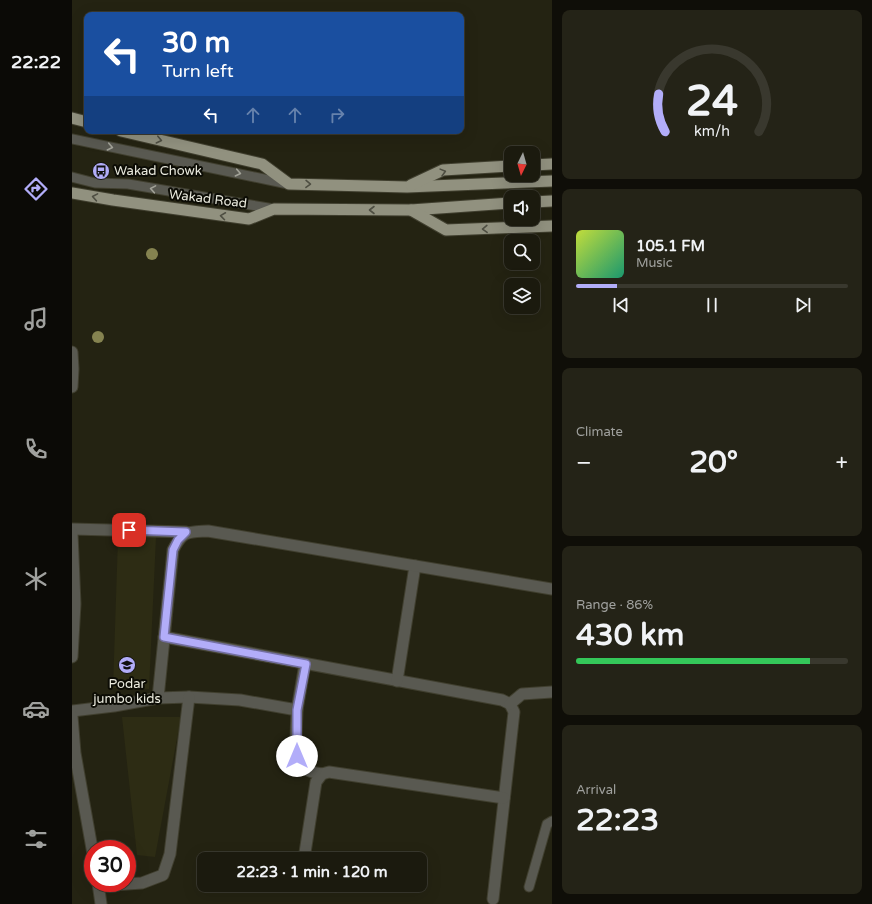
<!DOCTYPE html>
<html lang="en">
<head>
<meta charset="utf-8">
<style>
	:root { --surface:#1b1a0e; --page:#242317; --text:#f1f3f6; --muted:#a0a19e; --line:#39382e; --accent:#b2adf9 }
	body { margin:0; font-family:"Varela Round",sans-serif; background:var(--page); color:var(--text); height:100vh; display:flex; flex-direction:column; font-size:15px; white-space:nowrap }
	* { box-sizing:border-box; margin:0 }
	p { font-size:13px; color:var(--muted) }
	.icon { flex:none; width:22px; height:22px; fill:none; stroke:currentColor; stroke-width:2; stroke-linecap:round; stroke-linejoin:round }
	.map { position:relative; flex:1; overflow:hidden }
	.drawer { display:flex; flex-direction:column; gap:10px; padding:10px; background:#0f0e08; width:320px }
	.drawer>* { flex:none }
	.banner { position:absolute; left:12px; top:12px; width:380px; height:122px; border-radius:8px; box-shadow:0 4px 16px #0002,0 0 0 1px var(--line); background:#1a4fa0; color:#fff; overflow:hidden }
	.needle { width:26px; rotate:185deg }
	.buttons { position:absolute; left:432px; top:146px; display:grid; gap:8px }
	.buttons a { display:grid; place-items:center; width:36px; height:36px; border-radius:8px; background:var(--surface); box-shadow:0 4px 16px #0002,0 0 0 1px var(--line); font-size:20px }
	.speed { position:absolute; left:12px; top:840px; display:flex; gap:8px; font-size:20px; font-weight:700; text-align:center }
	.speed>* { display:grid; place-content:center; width:52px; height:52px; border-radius:50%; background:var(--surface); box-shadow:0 4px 16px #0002,0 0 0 1px var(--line); line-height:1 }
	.speed .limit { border:6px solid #d22; background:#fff; color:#111 }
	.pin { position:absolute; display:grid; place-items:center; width:34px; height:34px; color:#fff; margin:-17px; border-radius:8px; box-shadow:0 2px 6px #0006 }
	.me { position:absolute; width:44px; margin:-22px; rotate:0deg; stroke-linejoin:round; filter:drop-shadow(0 0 3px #0008) }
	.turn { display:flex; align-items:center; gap:14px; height:84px; padding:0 12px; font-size:18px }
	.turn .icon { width:52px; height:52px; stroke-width:2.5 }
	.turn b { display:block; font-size:28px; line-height:34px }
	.lanes { display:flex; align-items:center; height:38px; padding:0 12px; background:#0003; justify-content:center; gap:20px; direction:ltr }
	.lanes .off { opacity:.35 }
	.big { font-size:30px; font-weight:800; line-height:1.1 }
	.drawer .widget { flex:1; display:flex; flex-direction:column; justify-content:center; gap:6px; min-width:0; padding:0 14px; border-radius:8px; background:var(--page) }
	.drawer .dial { align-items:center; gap:0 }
	.dial svg { height:104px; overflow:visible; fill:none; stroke:var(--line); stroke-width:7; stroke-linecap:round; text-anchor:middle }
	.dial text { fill:var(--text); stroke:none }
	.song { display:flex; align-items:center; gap:12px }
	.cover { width:48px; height:48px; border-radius:6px; background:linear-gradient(135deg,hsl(70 70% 55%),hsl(160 70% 35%)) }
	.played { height:4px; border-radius:2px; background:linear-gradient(90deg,var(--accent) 15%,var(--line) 15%) }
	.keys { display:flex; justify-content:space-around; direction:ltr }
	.heat { display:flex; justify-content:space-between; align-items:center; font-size:22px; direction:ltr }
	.charge { height:6px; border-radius:3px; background:linear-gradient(90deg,#34c759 86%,var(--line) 0) }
	.trip { position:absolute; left:125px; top:852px; width:230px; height:40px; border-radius:8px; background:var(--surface); box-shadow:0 4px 16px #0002,0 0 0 1px var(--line); font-weight:800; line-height:40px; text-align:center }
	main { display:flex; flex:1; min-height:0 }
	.tab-bar { display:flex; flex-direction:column; width:72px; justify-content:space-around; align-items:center; background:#0b0a06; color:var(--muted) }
	.tab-bar .icon { width:28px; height:28px }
	.tab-bar .selected { color:var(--accent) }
	.tab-bar b { font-size:18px; color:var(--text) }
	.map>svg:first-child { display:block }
</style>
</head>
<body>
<main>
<nav class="tab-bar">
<b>22:22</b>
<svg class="icon selected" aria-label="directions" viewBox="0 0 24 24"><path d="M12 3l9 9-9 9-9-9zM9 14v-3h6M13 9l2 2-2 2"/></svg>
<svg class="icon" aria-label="music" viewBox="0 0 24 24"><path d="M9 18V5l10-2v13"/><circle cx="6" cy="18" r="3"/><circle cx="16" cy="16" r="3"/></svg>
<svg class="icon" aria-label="phone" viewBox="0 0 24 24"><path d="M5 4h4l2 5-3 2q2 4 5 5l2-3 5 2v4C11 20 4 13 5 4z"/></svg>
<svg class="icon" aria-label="climate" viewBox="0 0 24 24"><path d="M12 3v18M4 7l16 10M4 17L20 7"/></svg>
<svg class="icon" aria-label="car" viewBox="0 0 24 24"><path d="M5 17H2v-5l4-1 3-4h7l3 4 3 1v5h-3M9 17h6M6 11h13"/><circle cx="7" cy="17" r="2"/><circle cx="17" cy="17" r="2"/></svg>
<svg class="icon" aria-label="filters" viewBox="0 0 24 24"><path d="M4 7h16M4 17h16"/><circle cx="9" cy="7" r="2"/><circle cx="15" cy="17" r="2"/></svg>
</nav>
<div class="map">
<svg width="480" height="904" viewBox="0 0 480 904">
	<rect width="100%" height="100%" fill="#242312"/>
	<g fill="#2d2c14">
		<path d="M 84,537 L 77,689 L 41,688 L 46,538 Z"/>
		<path d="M 50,717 L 109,717 L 83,857 L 65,855 Z"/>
	</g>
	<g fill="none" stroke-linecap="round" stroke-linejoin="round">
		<g stroke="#403f2f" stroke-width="11">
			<g id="service">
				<path d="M 0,139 L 216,184"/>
				<path d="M 0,177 L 23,183 L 56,184 L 202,209"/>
				<path d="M 457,887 L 475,824 L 480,821"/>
			</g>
		</g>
		<g stroke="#403f2f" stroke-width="13">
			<g id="minor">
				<path d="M 0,352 L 1,369 L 0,387"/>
				<path d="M 0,529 L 114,532"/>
				<path d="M 0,533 L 3,604 L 0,657"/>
				<path d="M 92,637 L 430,700 L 438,704 L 442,712 L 421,899"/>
				<path d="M 325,681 L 343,566"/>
				<path d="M 86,698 L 117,697 L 168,700 L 225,710 L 233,664"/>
				<path d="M 438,704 L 450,694 L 480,692"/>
				<path d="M 225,710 C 225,725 221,754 230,766 C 234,771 243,773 250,774"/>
				<path d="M 0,711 L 42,706 L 86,698 L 101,550 C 111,530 116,532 136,531 L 480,589"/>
				<path d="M 0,716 L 3,753 L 21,854"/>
				<path d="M 232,859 L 244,782 L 250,774 L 257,772 L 432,798"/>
				<path d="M 26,883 L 29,904"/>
				<path d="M 27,886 L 70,883 L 91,875 L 98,854 L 117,697"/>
			</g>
		</g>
		<g stroke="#403f2f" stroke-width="13">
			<g id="primary">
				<path d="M 0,118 L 15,122"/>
				<path d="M 49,131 L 190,164 L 217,184 L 335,187 L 480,181"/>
				<path d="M 461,165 L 480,164"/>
				<path d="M 339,185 L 371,170 L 439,166"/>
				<path d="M 0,193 L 41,200 L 177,219 L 202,209 L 339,210 L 439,203"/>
				<path d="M 461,202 L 480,201"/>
				<path d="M 339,210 L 374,230 L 480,226"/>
			</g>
		</g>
		<use href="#service" stroke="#595951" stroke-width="9"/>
		<use href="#minor" stroke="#595951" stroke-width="11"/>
		<use href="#primary" stroke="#91917f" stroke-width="11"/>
	</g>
	<g fill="#858350">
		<circle cx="80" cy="254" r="6"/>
		<circle cx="26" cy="337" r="6"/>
	</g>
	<defs><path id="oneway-chevron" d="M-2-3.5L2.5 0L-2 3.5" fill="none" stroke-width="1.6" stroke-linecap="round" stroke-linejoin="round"/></defs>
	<g stroke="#4e4e42">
		<use href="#oneway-chevron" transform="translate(87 140) rotate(13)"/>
		<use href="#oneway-chevron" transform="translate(371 172) rotate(-15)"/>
		<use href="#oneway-chevron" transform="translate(236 184) rotate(1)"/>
		<use href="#oneway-chevron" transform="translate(23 197) rotate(-170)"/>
		<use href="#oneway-chevron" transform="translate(300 210) rotate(-180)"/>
		<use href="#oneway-chevron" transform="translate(151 216) rotate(-172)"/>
		<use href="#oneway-chevron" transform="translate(413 229) rotate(178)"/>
	</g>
	<g stroke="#a2a298">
		<use href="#oneway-chevron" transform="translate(38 147) rotate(12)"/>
		<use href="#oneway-chevron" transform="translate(166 173) rotate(12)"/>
		<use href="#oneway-chevron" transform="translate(81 189) rotate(-170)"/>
	</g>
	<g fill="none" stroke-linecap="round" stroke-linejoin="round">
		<g stroke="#7470a2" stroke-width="10">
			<path id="route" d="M 57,530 L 114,532 L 106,540 L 101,550 L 92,637 L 234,664 L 225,710 L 225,756"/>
		</g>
		<use href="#route" stroke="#b2adf9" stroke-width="7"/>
	</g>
	<defs>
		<g id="bus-disc" transform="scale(0.9)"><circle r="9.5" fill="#b2adf9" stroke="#0c0c05"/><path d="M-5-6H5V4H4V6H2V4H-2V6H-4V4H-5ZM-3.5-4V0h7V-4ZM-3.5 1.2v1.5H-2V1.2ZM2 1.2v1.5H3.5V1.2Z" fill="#111"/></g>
		<g id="school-disc" transform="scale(0.9)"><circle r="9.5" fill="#b2adf9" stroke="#0c0c05"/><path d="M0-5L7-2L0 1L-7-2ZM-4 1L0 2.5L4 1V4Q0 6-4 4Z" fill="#111"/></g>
	</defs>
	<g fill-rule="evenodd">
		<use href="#bus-disc" x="29" y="171"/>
		<use href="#school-disc" x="55" y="665"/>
	</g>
	<g text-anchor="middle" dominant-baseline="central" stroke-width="4" stroke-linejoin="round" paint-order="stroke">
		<g font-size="13" fill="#ebebdf" stroke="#0c0c05" text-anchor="start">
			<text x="42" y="171">Wakad Chowk</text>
			<text x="55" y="684" text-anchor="middle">Podar<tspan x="55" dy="15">jumbo kids</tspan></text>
		</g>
		<g font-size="13" fill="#ebebdf" stroke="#0c0c05">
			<text transform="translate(136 199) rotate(7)">Wakad Road</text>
		</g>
	</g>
</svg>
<div class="buttons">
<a><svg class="needle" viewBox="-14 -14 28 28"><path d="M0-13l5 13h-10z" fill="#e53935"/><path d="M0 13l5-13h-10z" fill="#a0a19e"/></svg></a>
<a><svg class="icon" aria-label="sound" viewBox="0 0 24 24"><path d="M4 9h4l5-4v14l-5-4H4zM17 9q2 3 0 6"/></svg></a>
<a><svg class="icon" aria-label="search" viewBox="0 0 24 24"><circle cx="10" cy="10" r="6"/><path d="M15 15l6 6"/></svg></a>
<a><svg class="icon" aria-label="layers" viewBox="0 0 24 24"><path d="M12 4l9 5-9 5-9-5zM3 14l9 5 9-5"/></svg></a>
</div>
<div class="speed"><div class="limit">30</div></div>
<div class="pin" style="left:57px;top:530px;background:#d93025"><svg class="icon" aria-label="arrive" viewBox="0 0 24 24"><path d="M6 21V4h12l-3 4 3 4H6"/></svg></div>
<svg class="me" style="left:225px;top:756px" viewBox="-20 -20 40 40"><circle r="19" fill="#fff"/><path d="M0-13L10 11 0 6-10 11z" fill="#b2adf9"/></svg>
<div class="trip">22:23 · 1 min · 120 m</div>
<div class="banner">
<div class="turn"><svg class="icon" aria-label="left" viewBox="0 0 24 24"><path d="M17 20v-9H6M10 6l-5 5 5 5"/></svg><div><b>30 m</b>Turn left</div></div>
<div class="lanes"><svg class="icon" aria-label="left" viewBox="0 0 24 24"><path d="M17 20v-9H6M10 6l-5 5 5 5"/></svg><svg class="icon off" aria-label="ahead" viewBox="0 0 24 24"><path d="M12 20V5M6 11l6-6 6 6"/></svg><svg class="icon off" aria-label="ahead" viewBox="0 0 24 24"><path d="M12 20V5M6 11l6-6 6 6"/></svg><svg class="icon off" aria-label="right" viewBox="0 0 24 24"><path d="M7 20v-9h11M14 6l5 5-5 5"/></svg></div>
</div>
</div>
<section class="drawer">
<div class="widget dial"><svg viewBox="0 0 100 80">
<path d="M14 69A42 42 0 1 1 86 69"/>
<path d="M14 69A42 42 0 0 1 9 40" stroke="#b2adf9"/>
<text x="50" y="56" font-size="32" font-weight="700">24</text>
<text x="50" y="72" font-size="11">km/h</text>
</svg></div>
<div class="widget">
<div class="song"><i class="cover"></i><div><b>105.1 FM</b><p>Music</p></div></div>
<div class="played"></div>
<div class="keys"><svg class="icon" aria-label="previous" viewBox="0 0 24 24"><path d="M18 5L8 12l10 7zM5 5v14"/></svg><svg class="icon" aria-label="pause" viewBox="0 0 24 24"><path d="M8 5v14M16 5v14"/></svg><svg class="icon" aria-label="next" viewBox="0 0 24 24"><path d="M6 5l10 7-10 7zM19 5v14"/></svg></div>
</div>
<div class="widget"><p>Climate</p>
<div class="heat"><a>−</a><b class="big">20°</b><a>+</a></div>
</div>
<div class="widget"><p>Range · 86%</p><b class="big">430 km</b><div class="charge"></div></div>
<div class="widget"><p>Arrival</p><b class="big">22:23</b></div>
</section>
</main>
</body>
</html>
